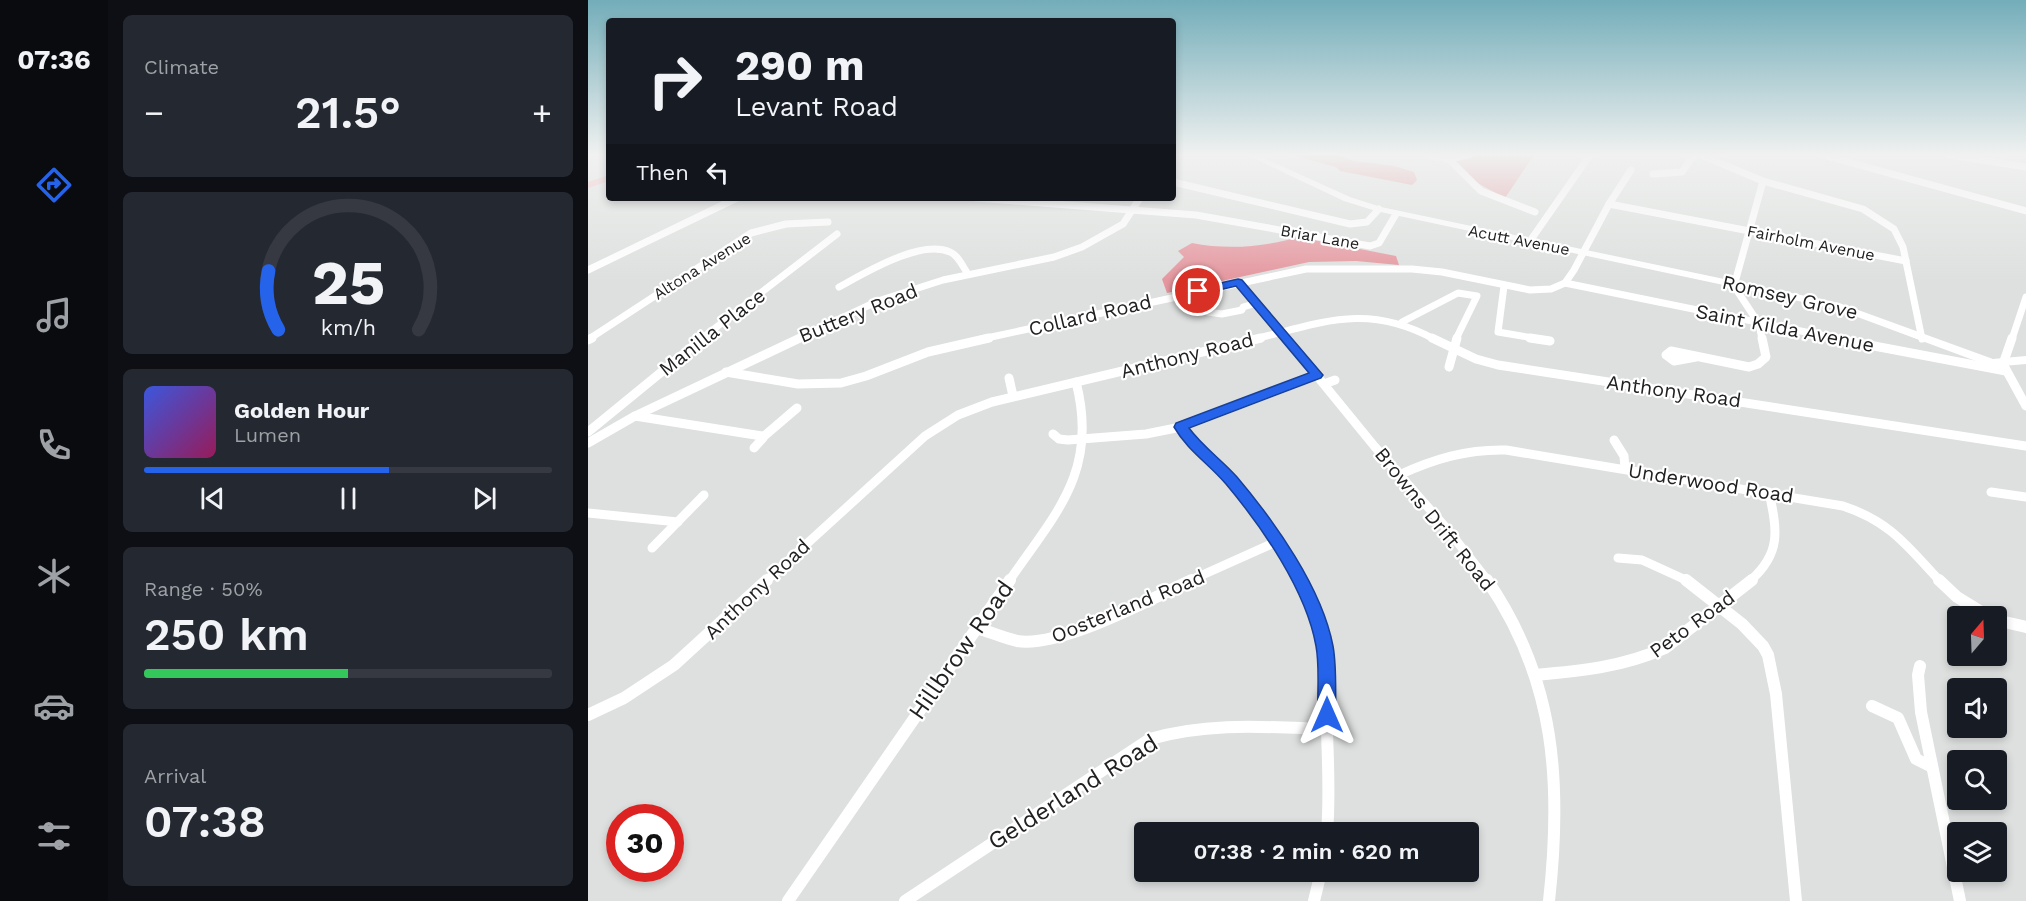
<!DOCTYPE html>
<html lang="en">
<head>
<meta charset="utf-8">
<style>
	:root { --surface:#171b24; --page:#242831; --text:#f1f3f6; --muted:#9ea1a6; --line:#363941; --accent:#2563eb }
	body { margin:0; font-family:"Work Sans",sans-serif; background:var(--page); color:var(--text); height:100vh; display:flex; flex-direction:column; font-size:22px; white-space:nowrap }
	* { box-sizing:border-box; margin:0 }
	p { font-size:20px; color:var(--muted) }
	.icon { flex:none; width:33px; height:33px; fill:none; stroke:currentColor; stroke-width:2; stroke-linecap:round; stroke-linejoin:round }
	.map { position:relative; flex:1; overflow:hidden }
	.drawer { display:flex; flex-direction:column; gap:15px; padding:15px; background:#0d0f14; width:480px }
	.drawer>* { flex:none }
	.banner { position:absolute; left:18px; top:18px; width:570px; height:183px; border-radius:6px; box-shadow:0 3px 9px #0003; background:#171b24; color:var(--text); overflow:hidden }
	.needle { width:39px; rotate:19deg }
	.buttons { position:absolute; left:1359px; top:606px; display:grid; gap:12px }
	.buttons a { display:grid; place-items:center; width:60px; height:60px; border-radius:6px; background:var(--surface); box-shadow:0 3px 9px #0003; font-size:30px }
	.speed { position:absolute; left:18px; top:804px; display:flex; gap:12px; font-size:30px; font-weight:700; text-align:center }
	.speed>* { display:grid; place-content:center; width:78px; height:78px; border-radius:50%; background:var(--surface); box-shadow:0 3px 9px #0003; line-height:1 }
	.speed .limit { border:9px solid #d22; background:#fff; color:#111 }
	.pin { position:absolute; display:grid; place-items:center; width:51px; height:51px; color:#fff; margin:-26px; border:3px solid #fff; border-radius:50%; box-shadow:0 2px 6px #0007 }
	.me { position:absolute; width:66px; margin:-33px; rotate:0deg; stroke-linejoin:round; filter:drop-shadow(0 0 4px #0008) }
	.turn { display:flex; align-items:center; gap:21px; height:126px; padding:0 30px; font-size:27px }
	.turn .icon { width:78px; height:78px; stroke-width:2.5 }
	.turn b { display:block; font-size:42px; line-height:51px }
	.then { display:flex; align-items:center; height:57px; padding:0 30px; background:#0003; gap:12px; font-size:22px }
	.big { font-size:45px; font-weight:600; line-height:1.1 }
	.drawer .widget { flex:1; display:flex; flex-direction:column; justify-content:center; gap:9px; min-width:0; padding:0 21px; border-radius:9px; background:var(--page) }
	.drawer .dial { align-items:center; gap:0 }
	.dial svg { height:156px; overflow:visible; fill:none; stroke:var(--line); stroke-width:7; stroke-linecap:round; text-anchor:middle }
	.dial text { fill:var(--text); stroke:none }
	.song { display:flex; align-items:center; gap:18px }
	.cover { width:72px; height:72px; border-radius:9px; background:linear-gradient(135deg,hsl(230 70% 55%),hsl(330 70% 35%)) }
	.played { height:6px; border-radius:3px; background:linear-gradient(90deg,var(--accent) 60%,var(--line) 60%) }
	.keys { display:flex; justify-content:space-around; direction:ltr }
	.heat { display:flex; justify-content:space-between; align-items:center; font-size:33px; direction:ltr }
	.charge { height:9px; border-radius:4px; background:linear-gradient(90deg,#34c759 50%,var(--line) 0) }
	.trip { position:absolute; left:546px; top:822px; width:345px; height:60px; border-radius:6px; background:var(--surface); box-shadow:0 3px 9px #0003; font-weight:600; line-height:60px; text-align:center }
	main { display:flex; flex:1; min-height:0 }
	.dock { display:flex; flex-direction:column; width:108px; justify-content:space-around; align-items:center; background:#090b0e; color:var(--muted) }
	.dock .icon { width:42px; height:42px }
	.dock .selected { color:var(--accent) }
	.dock b { font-size:27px; color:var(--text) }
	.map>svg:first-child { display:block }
</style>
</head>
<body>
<main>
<nav class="dock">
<b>07:36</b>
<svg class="icon selected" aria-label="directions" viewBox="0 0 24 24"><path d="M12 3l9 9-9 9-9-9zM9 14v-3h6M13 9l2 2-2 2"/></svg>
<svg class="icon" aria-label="music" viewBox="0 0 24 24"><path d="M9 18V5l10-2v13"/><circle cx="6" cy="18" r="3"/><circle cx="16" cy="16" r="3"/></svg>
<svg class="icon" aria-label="phone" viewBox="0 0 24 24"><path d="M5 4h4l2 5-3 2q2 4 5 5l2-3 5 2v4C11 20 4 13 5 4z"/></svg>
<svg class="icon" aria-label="climate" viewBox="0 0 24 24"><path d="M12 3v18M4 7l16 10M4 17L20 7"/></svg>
<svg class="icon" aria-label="car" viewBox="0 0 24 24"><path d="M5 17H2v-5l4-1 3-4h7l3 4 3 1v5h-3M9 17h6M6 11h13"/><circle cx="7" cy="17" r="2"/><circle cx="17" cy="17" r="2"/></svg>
<svg class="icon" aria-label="filters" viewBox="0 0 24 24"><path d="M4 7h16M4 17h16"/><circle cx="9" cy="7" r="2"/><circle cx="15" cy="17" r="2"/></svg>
</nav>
<section class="drawer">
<div class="widget"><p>Climate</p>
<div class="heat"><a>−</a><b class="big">21.5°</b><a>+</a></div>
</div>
<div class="widget dial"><svg viewBox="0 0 100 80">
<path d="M14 69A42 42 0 1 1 86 69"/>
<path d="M14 69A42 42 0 0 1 9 39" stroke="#2563eb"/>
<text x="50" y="56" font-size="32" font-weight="700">25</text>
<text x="50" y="72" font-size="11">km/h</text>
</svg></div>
<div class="widget">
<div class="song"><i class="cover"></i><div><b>Golden Hour</b><p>Lumen</p></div></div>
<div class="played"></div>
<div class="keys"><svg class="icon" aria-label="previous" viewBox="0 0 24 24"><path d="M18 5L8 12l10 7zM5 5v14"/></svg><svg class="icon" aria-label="pause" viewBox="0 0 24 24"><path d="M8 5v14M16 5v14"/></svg><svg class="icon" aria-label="next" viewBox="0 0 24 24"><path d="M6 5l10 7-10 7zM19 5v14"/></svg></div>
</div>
<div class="widget"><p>Range · 50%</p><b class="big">250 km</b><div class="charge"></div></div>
<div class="widget"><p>Arrival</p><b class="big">07:38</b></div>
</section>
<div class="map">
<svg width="1438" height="901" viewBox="0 0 1438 901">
	<rect width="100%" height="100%" fill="#dde0de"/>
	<path fill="#e49ca3" d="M 889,155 L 946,155 L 917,198 L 884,180 L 865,160 Z"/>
	<g fill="#e5969e">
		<path d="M 705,155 L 751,155 L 765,161 L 806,166 L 826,172 L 829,180 L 824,185 L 752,171 L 748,167 Z"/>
		<path d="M 710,237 L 808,256 L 811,265 L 768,261 L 721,262 L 579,293 L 574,279 L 596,257 L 590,251 L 604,243 C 639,250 676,247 710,237 Z"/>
	</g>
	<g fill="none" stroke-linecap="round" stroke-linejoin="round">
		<g stroke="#fff" stroke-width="7">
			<path d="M 839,155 L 861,159 L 881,155"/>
			<path d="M 1113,155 L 1175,181 L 1275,209 L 1306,229 L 1315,247 L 1334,339"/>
			<path d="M 1235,155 L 1438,211"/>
			<path d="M 1361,155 L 1438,167"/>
			<path d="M 861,159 L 893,191 L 947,212"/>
			<path d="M 1065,174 L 1094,172 L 1102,160 L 1109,155"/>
			<path d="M 585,182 L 762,224 L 779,222 L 791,209"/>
			<path d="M 388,198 L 608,215 L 782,246 L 791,243 L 808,214"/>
			<path d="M 1021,204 L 1318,261"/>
			<path d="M 942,241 L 1002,155"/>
			<path d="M 0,270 L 149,198"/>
			<path d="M 650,282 L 699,339"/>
			<path d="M 977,283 L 1252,339"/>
			<path d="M 916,286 L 910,332 L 951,339"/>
			<path d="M 251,287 C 277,273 332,239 362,252 C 370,255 375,267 380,274"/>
			<path d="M 620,312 L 634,314 L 654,310 L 655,307 L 669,303"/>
			<path d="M 814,322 L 870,293 L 889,296 L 868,339"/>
			<path d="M 1,339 L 163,233 L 198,224 L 240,222"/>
			<path d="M 113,339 L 249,234"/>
			<path d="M 209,339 L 290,301 L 355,280 L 466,257 L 494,247 L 535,224 L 552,198"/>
			<path d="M 394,339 L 718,269 L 824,269 L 854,272 L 942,290 L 963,289 L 977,283 L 986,270 L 1021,204 L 1043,170"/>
			<path d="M 667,339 C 736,322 779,303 846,339"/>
			<path d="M 1174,339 L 1171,324 L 1146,286 L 1175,181"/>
			<path d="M 1424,339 L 1438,297"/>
		</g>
		<g stroke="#fff" stroke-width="9">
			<path d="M 698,338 L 787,447 L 860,530 L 900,581"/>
			<path d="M 844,338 L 888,359 L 910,365 L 1438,446"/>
			<path d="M 942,338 L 962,341"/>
			<path d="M 1244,338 L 1418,371"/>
			<path d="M 1424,338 L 1415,364 L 1438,406"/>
			<path d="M 0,340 L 4,338"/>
			<path d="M 1108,357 L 1086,361 L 1078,355 L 1083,351 L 1161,367 L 1170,364 L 1178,357 L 1174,338"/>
			<path d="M 861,367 L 869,338"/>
			<path d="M 138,372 L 210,384 L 253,383 L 278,376 L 340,352 L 401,338"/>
			<path d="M 421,378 L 425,396"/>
			<path d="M 736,384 L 747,380"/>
			<path d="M 47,416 L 174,436 L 175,438 L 166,448"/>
			<path d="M 593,427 L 663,504 L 713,581"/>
			<path d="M 0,432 L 115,338"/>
			<path d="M 465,434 L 471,439 L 480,440 L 558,434 L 593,427 L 729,375"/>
			<path d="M 175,437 L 209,408"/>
			<path d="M 1026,440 L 1036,456 L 1037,469"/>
			<path d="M 0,443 L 47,416 L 212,338"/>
			<path d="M 811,475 C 846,459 879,449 918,450 L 1255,506 C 1303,522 1319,546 1352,581"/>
			<path d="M 1403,492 L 1438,497"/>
			<path d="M 0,513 L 90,522"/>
			<path d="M 64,548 L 116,495"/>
			<path d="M 1030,558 L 1054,560 L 1100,581"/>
			<path d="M 178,581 L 337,436 L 370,415 L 404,402 L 673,338"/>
			<path d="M 421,581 C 468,513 511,471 488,382"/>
			<path d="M 601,581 L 688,542"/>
			<path d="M 1162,581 C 1194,553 1189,530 1181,492"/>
		</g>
		<g stroke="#fff" stroke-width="12">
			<path d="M 713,580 C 741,634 737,672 739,731 C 740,765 742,798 739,832"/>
			<path d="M 899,580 C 968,680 974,784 961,901"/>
			<path d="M 1098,580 L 1154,624 L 1175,646 L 1180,655 L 1188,694 L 1208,901"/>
			<path d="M 1351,580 L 1369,597 L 1400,616"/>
			<path d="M 1408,620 L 1438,627"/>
			<path d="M 389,628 C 402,632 416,638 429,641 C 473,648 562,599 604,580"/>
			<path d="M 1332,666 L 1330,675 L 1333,712 L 1372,901"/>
			<path d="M 947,675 C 992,671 1035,667 1077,648 L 1164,580"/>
			<path d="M 1284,706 L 1310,718 L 1328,759 L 1344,767"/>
			<path d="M 0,715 L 36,698 L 86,665 L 179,580"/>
			<path d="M 200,901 L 422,580"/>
			<path d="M 317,901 L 562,739 C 620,722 679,727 739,729"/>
			<path d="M 726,901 L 733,872"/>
		</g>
		<path fill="#fff" fill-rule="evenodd" d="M 659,155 L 669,155 L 762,197 L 793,207 L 1251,303 L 1405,359 L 1438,356 L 1438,364 L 1404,367 L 1248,309 L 788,211 L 756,201 Z"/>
		<path fill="#f5b0b9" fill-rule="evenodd" d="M 21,175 L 21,181 L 0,188 L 0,182 Z"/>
	</g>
	<linearGradient id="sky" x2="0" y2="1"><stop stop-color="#73adb9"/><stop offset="0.55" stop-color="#f0f1f0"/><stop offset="1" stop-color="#f0f1f0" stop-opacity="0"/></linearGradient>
	<rect width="1438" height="281" fill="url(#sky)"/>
	<path fill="#2563eb" stroke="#184099" stroke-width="1.5" d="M 650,279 L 654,280 L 735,375 L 733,378 L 601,428 C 615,447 634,460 649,477 C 687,522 734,588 745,646 C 749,668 747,692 748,715 L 745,721 L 739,723 L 732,721 L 730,715 C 729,692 732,668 728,646 C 718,590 674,527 638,484 C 620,463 600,451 586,427 L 588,423 L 721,373 L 648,286 L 610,295 L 604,291 L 606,289 Z"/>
	<g text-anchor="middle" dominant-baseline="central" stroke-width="4.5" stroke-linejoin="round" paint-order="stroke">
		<g font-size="16" fill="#202120" stroke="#fff">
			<text transform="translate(732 237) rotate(10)">Briar Lane</text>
			<text transform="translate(931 240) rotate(11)">Acutt Avenue</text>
			<text transform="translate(1223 243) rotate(11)">Fairholm Avenue</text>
			<text transform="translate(114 266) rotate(-32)">Altona Avenue</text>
		</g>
		<g font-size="20" fill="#202120" stroke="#fff">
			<text transform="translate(1202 297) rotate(13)">Romsey Grove</text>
			<text transform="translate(270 313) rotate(-22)">Buttery Road</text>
			<text transform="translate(502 315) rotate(-13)">Collard Road</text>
			<text transform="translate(1197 328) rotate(11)">Saint Kilda Avenue</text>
			<text transform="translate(124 332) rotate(-38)">Manilla Place</text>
			<text transform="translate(599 355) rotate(-14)">Anthony Road</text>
			<text transform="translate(1086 391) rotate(8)">Anthony Road</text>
			<text transform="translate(1123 483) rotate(9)">Underwood Road</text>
			<text transform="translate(847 519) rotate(51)">Browns Drift Road</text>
			<text transform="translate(169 589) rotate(-43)">Anthony Road</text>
			<text transform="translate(540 606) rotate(-22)">Oosterland Road</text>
			<text transform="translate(1104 624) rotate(-36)">Peto Road</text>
		</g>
		<g font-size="24" fill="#202120" stroke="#fff">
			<text transform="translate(373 650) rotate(-55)">Hillbrow Road</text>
			<text transform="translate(485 792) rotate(-32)">Gelderland Road</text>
		</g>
	</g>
</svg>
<div class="buttons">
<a><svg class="needle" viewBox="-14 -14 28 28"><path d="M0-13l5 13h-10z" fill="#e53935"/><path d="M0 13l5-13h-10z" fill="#9ea1a6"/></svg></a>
<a><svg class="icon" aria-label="sound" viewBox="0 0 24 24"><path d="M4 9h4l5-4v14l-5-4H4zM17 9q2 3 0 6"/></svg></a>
<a><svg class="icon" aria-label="search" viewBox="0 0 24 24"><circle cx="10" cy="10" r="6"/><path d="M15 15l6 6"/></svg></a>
<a><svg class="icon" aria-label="layers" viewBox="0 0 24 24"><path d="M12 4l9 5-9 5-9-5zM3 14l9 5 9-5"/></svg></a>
</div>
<div class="speed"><div class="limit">30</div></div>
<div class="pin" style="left:610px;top:291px;background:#d93025"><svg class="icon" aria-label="arrive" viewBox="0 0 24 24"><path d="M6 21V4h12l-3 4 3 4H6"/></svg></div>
<svg class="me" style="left:739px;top:715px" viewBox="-20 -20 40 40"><path d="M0-17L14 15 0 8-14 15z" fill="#2563eb" stroke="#fff" stroke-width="4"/></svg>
<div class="trip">07:38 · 2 min · 620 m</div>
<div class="banner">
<div class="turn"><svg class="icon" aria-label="right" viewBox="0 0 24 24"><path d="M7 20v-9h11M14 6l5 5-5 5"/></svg><div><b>290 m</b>Levant Road</div></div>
<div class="then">Then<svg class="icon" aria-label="left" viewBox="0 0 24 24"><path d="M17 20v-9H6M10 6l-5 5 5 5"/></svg></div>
</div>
</div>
</main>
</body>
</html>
